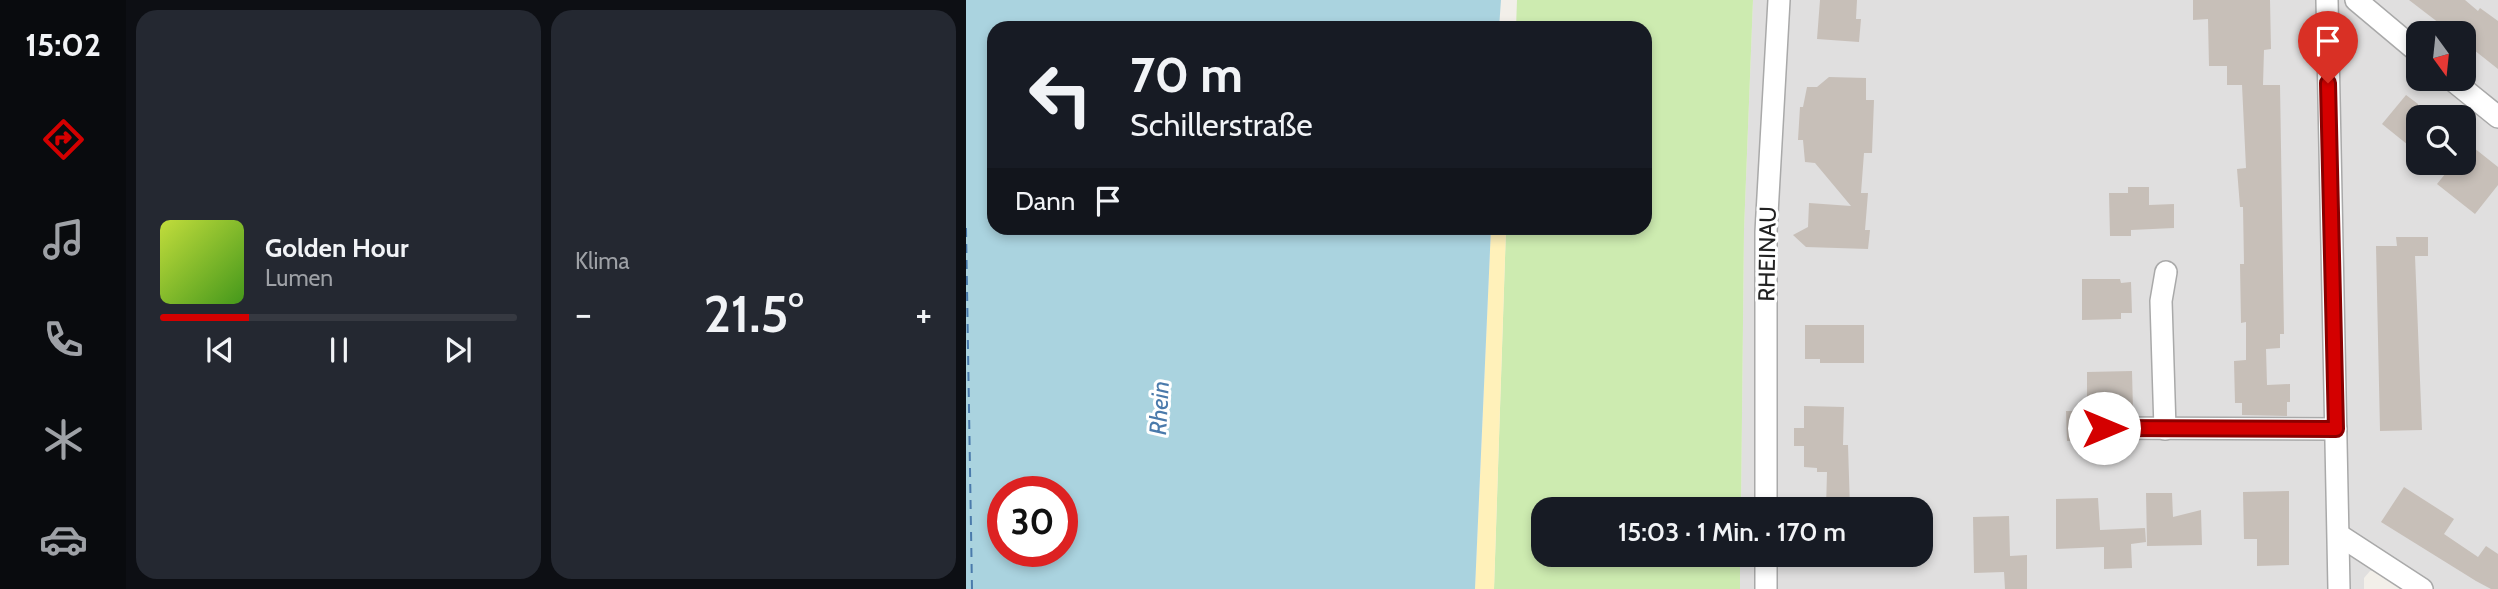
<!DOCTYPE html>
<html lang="de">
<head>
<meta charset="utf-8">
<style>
	:root { --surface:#171b24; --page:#242831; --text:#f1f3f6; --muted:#9ea1a6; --line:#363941; --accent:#d40000 }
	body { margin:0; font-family:Cabin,sans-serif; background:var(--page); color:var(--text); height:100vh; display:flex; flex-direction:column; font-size:26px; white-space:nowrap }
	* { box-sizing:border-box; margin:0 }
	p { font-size:23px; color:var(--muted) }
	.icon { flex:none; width:38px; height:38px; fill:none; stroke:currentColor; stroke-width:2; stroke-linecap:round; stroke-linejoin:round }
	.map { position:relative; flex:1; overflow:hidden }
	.drawer { display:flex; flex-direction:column; gap:10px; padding:10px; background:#0d0f14; width:840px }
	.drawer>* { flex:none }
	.guide { position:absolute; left:21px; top:21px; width:665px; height:214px; border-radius:21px; box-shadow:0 4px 10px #0003; background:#171b24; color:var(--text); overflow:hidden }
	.needle { width:46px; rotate:165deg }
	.fabs { position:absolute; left:1440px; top:21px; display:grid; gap:14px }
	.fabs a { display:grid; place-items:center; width:70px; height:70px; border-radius:14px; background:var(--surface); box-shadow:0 4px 10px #0003; font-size:35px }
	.speed { position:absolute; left:21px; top:476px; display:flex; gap:14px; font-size:35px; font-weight:700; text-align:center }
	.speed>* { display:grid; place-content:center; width:91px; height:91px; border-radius:50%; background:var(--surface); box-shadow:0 4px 10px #0003; line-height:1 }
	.speed .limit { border:10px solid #d22; background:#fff; color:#111 }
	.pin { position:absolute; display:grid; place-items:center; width:60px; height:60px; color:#fff; margin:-72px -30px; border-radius:50% 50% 50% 0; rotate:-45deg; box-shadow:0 0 7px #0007 }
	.pin .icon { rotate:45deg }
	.me { position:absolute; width:77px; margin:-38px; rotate:90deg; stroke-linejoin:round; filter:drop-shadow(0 0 5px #0008) }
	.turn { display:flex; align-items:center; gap:24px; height:147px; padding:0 28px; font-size:32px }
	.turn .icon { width:91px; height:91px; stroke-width:2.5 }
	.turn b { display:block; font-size:49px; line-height:60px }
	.then { display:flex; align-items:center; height:66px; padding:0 28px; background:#0003; gap:14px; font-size:26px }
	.big { font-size:52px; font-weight:600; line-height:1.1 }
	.drawer .widget { flex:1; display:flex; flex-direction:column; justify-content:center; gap:10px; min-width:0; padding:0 24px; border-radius:21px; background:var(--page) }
	.song { display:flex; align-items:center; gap:21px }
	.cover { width:84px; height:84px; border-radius:10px; background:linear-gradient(135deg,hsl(70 70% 55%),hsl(100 70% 35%)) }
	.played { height:7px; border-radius:4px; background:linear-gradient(90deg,var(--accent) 25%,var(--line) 25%) }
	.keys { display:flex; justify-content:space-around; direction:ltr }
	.heat { display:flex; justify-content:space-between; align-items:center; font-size:38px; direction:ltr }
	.drawer .tiles { flex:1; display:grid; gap:10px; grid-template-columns:repeat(2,1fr) }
	.trip { position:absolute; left:565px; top:497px; width:402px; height:70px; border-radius:21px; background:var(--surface); box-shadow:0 4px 10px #0003; font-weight:600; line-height:70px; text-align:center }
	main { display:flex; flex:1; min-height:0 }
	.menu { display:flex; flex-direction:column; width:126px; justify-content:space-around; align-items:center; background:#090b0e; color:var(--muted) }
	.menu .icon { width:49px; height:49px }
	.menu .current { color:var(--accent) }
	.menu b { font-size:32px; color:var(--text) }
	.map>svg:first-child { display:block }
</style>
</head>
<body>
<main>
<nav class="menu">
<b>15:02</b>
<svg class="icon current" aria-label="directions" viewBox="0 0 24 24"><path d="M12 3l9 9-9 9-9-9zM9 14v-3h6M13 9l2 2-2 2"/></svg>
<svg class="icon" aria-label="music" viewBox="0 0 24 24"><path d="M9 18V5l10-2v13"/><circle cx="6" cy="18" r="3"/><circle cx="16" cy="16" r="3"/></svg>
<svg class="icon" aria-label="phone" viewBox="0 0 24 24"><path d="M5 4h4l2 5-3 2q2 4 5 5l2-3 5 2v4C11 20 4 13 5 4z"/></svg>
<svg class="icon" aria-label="climate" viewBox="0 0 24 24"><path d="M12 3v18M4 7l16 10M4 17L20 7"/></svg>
<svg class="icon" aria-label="car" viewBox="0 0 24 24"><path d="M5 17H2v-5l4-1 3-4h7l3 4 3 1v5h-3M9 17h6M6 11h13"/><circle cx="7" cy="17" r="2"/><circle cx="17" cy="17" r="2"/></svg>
</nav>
<section class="drawer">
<div class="tiles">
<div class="widget">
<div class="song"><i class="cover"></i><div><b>Golden Hour</b><p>Lumen</p></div></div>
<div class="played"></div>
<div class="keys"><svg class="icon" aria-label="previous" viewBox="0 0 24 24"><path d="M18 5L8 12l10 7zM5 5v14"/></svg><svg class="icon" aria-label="pause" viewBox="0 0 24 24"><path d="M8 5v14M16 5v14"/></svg><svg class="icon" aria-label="next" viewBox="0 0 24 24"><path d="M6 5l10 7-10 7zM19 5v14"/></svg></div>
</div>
<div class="widget"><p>Klima</p>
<div class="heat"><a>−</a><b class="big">21.5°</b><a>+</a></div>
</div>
</div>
</section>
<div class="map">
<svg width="1532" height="589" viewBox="0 0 1532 589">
	<rect width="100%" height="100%" fill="#f2efe9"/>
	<path fill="#e0dfdf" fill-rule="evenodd" d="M 787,0 L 1532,0 L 1532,589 L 1438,589 L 1409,571 L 1404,571 L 1398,578 L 1398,589 L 774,589 L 774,555 L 956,555 L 956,509 L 775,509 L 778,230 ZM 1452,33 L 1498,33 L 1498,79 L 1452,79 ZM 1452,117 L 1498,117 L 1498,163 L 1452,163 Z"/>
	<path fill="#cdebb0" d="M 551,0 L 787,0 L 778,230 L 775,509 L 578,509 L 578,555 L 774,555 L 774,589 L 528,589 L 540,228 L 679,228 L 679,28 L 550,28 Z"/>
	<path fill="#fff1ba" d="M 525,228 L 540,228 L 528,589 L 509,589 Z"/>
	<path fill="#aad3df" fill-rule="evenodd" d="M 0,0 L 535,0 L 533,28 L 28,28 L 28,228 L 525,228 L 509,589 L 0,589 ZM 37,492 L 96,492 L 96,551 L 37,551 Z"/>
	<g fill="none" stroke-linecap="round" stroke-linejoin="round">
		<path stroke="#4a7aab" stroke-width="2" stroke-dasharray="9 7" stroke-linecap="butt" d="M 0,228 L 6,589"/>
	</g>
	<g fill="#c7bfb8">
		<path d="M 854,0 L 891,0 L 890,19 L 895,19 L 893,42 L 851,39 Z"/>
		<path d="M 1227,0 L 1304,0 L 1305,49 L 1298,50 L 1297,85 L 1314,85 L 1318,334 L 1314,334 L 1314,348 L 1300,349 L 1301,385 L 1324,384 L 1324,402 L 1321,402 L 1321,416 L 1276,415 L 1276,403 L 1269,403 L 1268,361 L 1280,360 L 1280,322 L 1275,323 L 1274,264 L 1278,264 L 1277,207 L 1274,207 L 1271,169 L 1280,168 L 1276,85 L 1261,85 L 1261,66 L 1243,66 L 1242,19 L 1227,20 Z"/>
		<path d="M 1443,0 L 1499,0 L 1512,11 L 1514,8 L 1532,21 L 1532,69 L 1498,42 L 1498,33 L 1486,33 Z"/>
		<path d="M 863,77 L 900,78 L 900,100 L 908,100 L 906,153 L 898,153 L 895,193 L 902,193 L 899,230 L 904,230 L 902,249 L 840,247 L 827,235 L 842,227 L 843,203 L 885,206 L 849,163 L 839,162 L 837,140 L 832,140 L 834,107 L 837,107 L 841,87 L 851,87 Z"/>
		<path d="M 1440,95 L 1452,104 L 1452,153 L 1416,124 Z"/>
		<path d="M 1498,140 L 1532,167 L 1532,185 L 1509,214 L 1471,184 L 1488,163 L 1498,163 Z"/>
		<path d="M 1162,187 L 1183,187 L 1183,205 L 1208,204 L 1208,228 L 1165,230 L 1165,236 L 1144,236 L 1143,193 L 1162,193 Z"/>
		<path d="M 1430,237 L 1462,237 L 1462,256 L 1449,256 L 1456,430 L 1414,431 L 1410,246 L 1431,246 Z"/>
		<path d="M 1116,279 L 1154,279 L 1155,283 L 1165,282 L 1166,313 L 1155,313 L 1155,319 L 1116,320 Z"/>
		<path d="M 839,325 L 898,325 L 898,363 L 854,363 L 854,359 L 839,359 Z"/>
		<path d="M 1166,371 L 1167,410 L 1121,411 L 1121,372 Z"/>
		<path d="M 838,406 L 878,407 L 877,445 L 882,445 L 884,509 L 860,509 L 861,472 L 851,472 L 851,468 L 838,467 L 838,446 L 828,446 L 828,428 L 838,428 Z"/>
		<path d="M 1100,411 L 1121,411 L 1122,441 L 1101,441 Z"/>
		<path d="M 1438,487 L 1488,519 L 1478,534 L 1512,557 L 1520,546 L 1532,554 L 1532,589 L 1525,589 L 1510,581 L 1415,522 Z"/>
		<path d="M 1323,491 L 1323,565 L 1291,566 L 1291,539 L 1278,539 L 1277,492 Z"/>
		<path d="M 1180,493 L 1206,493 L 1207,517 L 1235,510 L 1236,545 L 1181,546 Z"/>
		<path d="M 1132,498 L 1134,530 L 1179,528 L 1180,542 L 1165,544 L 1166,568 L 1138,569 L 1138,547 L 1090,549 L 1090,499 Z"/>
		<path d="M 1043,516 L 1044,556 L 1061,555 L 1061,589 L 1039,589 L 1038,572 L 1008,573 L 1007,517 Z"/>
	</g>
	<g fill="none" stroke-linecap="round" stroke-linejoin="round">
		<g stroke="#a9a9a9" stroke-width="24">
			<g id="minor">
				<path d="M 1361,0 L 1373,589"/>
				<path d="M 1390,0 L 1452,52"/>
				<path d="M 1485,79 L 1532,117"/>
				<path d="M 1137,428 L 1370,429"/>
				<path d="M 1199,429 L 1195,301 L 1200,272"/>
				<path d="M 800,509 L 800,232 L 813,0"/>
				<path d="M 1373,535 L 1456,589"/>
				<path d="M 800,589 L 800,555"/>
			</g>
		</g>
		<use href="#minor" stroke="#fff" stroke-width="21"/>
	</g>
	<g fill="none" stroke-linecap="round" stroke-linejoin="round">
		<g stroke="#8a0000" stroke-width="18">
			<path id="route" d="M 1138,428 L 1370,429 L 1362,83"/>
		</g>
		<use href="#route" stroke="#d40000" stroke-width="12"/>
	</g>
	<g text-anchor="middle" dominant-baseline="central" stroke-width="6" stroke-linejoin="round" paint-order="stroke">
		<g font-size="23" fill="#222" stroke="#fff">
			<text transform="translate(801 254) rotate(-89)">RHEINAU</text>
		</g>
		<g font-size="24" font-style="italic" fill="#4a7aab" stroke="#fff">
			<text transform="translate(193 408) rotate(-87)">Rhein</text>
		</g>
	</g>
</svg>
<div class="fabs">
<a><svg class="needle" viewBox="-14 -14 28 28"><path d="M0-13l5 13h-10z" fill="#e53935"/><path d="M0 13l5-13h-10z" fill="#9ea1a6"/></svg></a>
<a><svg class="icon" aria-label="search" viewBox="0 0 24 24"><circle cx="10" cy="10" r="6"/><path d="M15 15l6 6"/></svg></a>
</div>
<div class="speed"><div class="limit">30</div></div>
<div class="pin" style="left:1362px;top:83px;background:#d93025"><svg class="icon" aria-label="arrive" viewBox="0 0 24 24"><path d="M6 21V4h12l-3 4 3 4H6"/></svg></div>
<svg class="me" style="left:1138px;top:428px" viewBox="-20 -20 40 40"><circle r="19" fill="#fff"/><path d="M0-13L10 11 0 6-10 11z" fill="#d40000"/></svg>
<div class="trip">15:03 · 1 Min. · 170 m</div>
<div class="guide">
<div class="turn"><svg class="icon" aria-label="left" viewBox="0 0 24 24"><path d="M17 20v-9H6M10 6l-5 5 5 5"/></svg><div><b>70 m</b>Schillerstraße</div></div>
<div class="then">Dann<svg class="icon" aria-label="arrive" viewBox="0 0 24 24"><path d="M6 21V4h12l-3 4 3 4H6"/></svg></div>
</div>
</div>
</main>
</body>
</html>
